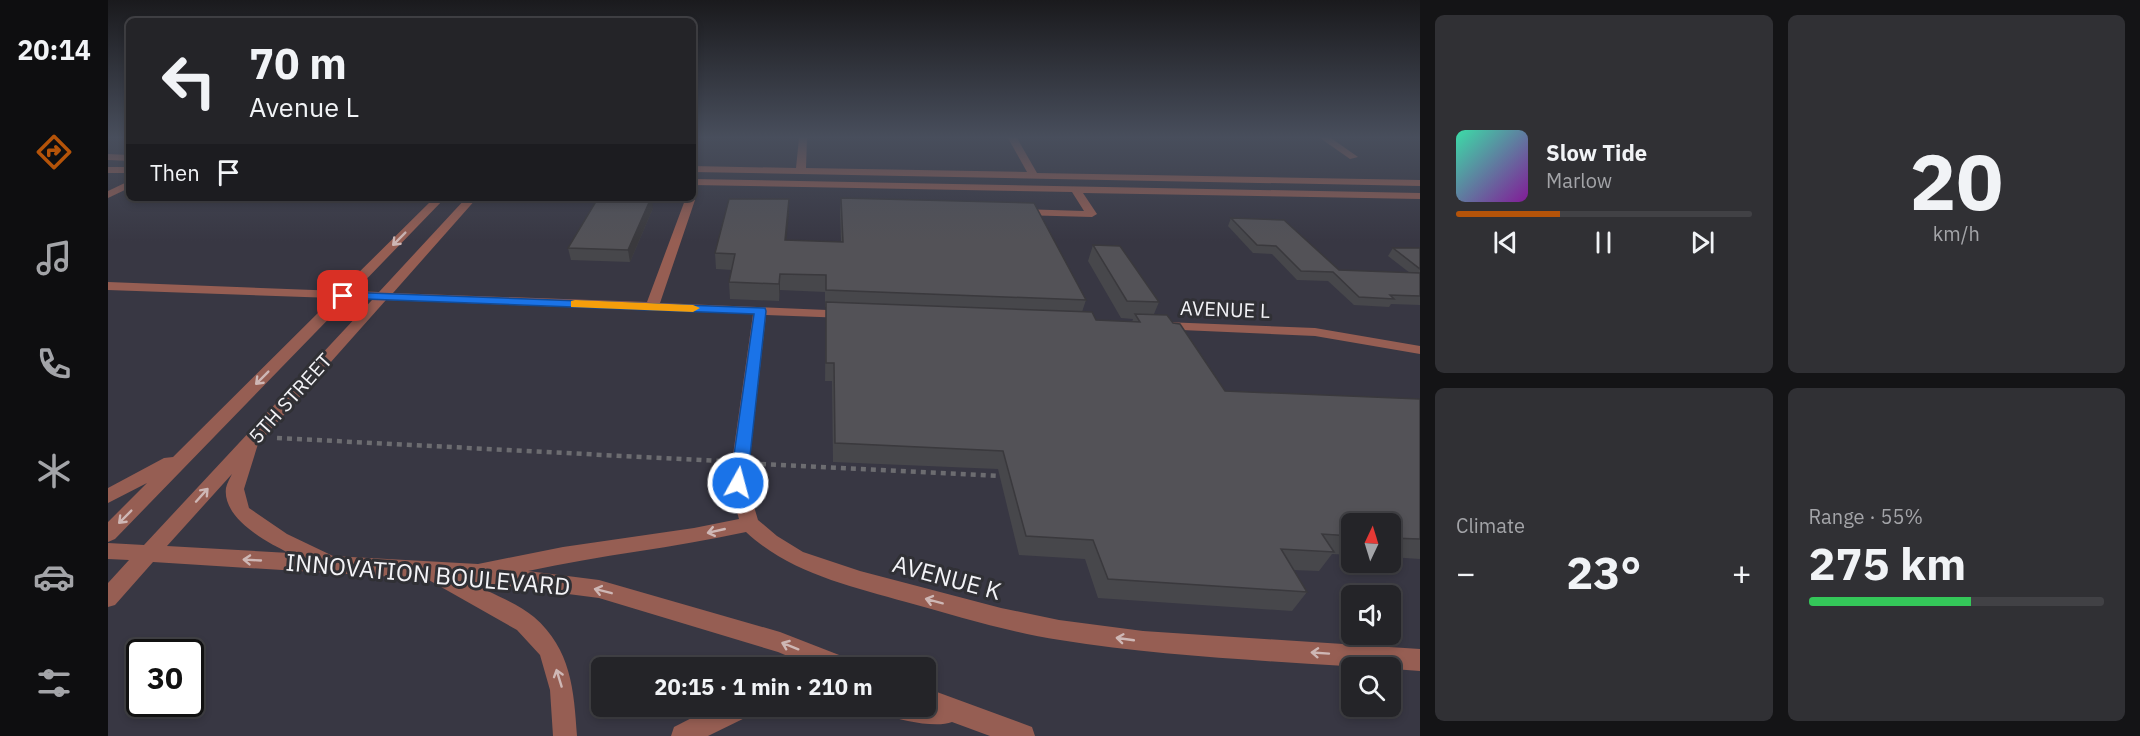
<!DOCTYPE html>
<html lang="en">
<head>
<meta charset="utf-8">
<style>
	:root { --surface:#242428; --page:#303034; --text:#f1f3f6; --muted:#a3a4a8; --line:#414145; --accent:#b45309 }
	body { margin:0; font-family:"IBM Plex Sans",sans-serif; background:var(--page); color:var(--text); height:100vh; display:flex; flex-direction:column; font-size:22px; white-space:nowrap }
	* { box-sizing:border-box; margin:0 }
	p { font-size:20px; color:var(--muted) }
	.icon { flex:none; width:33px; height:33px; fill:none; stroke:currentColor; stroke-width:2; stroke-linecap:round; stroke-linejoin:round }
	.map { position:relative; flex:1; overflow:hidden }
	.details { display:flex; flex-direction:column; gap:15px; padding:15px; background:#141416; width:720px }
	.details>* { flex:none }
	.top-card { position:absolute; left:18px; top:18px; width:570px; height:183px; border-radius:9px; box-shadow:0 3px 9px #0003,0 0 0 2px var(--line); background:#242428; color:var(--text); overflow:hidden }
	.needle { width:39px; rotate:4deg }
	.fabs { position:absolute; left:1233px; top:513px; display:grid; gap:12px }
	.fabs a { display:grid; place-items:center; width:60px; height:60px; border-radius:9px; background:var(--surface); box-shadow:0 3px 9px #0003,0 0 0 2px var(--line); font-size:30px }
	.speed { position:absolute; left:18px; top:639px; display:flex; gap:12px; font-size:30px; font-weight:700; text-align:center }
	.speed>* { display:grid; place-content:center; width:78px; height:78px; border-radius:50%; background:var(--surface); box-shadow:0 3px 9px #0003,0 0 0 2px var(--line); line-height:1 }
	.speed .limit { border:3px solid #111; border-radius:9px; background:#fff; color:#111 }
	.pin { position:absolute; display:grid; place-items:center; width:51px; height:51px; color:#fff; margin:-26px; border-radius:12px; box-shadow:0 3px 9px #0006 }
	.me { position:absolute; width:66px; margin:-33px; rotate:7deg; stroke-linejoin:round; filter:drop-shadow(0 0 4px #0008) }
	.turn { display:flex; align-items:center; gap:21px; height:126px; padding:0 24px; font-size:27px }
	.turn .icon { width:78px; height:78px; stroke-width:2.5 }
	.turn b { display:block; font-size:42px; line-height:51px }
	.then { display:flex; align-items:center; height:57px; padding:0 24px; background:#0003; gap:12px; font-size:22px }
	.big { font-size:45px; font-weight:800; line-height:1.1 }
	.details .tile { flex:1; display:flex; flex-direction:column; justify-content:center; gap:9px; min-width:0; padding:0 21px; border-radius:9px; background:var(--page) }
	.details .dial { align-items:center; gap:0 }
	.dial b { font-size:78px; line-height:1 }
	.song { display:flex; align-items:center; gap:18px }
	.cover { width:72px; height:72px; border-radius:9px; background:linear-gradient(135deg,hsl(160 70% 55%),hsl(290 70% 35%)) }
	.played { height:6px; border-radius:3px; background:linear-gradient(90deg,var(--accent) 35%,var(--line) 35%) }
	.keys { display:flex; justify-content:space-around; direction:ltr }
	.heat { display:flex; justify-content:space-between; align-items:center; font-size:33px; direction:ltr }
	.charge { height:9px; border-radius:4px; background:linear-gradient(90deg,#34c759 55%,var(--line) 0) }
	.details .tiles { flex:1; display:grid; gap:15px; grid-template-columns:repeat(2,1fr) }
	.trip { position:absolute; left:483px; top:657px; width:345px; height:60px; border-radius:9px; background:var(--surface); box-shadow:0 3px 9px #0003,0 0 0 2px var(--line); font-weight:800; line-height:60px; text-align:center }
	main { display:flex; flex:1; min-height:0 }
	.tabs { display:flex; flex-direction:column; width:108px; justify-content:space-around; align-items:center; background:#0e0e10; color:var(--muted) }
	.tabs .icon { width:42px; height:42px }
	.tabs .current { color:var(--accent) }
	.tabs b { font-size:27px; color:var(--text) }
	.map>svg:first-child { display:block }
</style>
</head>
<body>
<main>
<nav class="tabs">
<b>20:14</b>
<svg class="icon current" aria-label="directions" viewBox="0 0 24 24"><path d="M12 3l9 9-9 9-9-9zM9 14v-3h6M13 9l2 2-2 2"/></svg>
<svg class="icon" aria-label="music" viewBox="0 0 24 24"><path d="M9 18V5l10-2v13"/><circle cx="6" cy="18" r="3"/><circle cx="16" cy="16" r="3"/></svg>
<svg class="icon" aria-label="phone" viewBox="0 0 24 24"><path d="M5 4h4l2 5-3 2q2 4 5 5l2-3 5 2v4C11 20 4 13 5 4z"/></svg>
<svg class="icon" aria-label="climate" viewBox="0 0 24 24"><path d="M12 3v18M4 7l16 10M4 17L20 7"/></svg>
<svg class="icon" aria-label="car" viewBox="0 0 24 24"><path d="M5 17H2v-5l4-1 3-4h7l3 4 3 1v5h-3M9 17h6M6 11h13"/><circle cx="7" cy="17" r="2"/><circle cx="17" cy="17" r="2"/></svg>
<svg class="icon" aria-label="filters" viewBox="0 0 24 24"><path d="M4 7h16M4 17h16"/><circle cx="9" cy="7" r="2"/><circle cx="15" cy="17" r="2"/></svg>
</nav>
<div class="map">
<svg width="1312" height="736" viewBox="0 0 1312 736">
	<rect width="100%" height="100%" fill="#303035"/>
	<path fill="#383743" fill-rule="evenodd" d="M 0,138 L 21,138 L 21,198 L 585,198 L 585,138 L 1312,138 L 1312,736 L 0,736 ZM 1244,524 L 1282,524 L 1282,562 L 1244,562 ZM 1244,596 L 1282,596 L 1282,634 L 1244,634 ZM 32,652 L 82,652 L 82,704 L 32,704 ZM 494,668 L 818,668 L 818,706 L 494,706 ZM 1244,668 L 1282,668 L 1282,706 L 1244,706 Z"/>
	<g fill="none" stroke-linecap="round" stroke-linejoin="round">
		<g stroke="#6c6c70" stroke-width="4.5" stroke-dasharray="5 5" stroke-linecap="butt">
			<path d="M 169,438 L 611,461"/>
			<path d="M 653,464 L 891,476"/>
		</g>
		<g fill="#965e53" fill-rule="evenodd">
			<path d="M 691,138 L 699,138 L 698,168 L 919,172 L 900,138 L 909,138 L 929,173 L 1312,180 L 1312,186 L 585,172 L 585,166 L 688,168 Z"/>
			<path d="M 1212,138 L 1223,138 L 1250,157 L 1242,159 Z"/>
			<path d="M 0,154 L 21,155 L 21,161 L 0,160 Z"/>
			<rect x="0" y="167" width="21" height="6"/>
			<path d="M 585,179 L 1312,193 L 1312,199 L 975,193 L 989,214 L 984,217 L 912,215 L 907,212 L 912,209 L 976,211 L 964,192 L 585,185 Z"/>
			<path d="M 21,181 L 21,188 L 0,198 L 0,191 Z"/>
			<path d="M 326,198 L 337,198 L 247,291 L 271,292 L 358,198 L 369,198 L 285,293 L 539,302 L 577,200 L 585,198 L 587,200 L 552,303 L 743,311 L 745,314 L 743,317 L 738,318 L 658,315 L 639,483 L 650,520 L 669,536 L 695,552 L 752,571 L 893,608 L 951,620 L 1035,631 L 1312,649 L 1312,671 C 1194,662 1071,659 952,640 C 900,632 849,616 798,602 C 742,586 682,573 638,532 C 566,548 492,555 420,571 L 491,580 L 672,632 L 744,660 L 747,668 L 708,668 L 670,652 L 491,598 L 360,581 C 380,592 409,603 426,617 C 463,649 466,690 469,736 L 445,736 L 442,690 L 432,655 L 409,630 L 319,579 L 45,562 L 7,605 L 0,607 L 0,583 L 21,560 L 0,559 L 0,543 L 36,545 L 264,300 L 240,299 L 7,539 L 0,542 L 0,522 L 39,483 L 0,503 L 0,488 L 56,458 L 65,457 L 225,298 L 0,290 L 0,282 L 232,291 ZM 278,300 L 645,314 L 621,483 L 631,519 L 586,528 L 455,547 L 370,564 L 225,556 L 179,534 L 141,508 L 136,489 L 150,444 ZM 124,474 C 122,478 119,483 118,488 C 114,518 158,542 181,553 L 59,546 Z"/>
			<path d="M 1056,322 L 1207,328 L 1312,346 L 1312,354 L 1207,336 L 1051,329 L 1049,326 Z"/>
			<path d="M 818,688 L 924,727 L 927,736 L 882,736 L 844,722 C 829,728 792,721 776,714 L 773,706 L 818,706 Z"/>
			<path d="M 607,706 L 648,706 L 645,714 L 600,736 L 563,736 L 566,727 Z"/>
		</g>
	</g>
	<g fill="#47474b">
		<path d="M 733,198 L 978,300 L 974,312 L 988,320 L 1024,322 L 1025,319 L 1013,318 L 980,261 L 985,245 L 1051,302 L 1046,314 L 1065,323 L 1117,391 L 1312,399 L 1312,559 L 1282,557 L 1282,524 L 1244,524 L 1244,555 L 1224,554 L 1211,571 L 1185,570 L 1199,592 L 1184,611 L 990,598 L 977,559 L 911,555 L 890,469 L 725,462 L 724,381 L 717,381 L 718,307 L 717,307 L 717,292 L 672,290 L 671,301 L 622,299 L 621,282 L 624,270 L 608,269 L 607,253 L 681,199 L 678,240 L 733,242 L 732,212 Z"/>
		<path d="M 545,208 L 522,262 L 463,260 L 460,248 Z"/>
		<path d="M 1123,218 L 1231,270 L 1302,273 L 1280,256 L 1285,248 L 1312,248 L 1312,305 L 1283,304 L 1281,307 L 1246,305 L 1220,281 L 1189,280 L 1164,254 L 1145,253 L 1120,226 Z"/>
	</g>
	<g fill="#3a393d">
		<path d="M 543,198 L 544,198 L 545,208 L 522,262 L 520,250 Z"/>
		<path d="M 681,199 L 681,214 L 677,255 L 677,240 Z"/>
		<path d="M 672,274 L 672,290 L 671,301 L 671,284 Z"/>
	</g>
	<g fill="#535257" stroke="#3a393d" stroke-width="1.5">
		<path d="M 490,198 L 543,198 L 520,250 L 460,248 Z"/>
		<path d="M 733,198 L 926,203 L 978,300 L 718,290 L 718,275 L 672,274 L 671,284 L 621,282 L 627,254 L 607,253 L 621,199 L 681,199 L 677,240 L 735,242 Z"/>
		<path d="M 1123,218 L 1176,220 L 1231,270 L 1312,273 L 1312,296 L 1282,295 L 1286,299 L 1251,297 L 1225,272 L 1193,271 L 1168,246 L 1149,245 Z"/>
		<path d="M 985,245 L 1012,246 L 1051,302 L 1019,301 Z"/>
		<path d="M 1285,248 L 1312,248 L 1312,269 Z"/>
		<path d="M 718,302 L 984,312 L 988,320 L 1032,322 L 1027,314 L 1059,315 L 1065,323 L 1072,324 L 1117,391 L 1312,399 L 1312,539 L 1282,538 L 1282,524 L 1244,524 L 1244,536 L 1214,534 L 1226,552 L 1173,549 L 1199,592 L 1000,579 L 985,540 L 918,536 L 895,451 L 727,443 L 726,363 L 718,363 Z"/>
	</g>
	<defs><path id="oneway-shaft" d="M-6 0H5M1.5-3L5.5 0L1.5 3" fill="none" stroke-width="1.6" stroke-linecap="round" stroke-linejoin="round" transform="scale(1.5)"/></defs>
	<g stroke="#ceb7b5">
		<use href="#oneway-shaft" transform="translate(291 239) rotate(135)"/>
		<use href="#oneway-shaft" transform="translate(154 378) rotate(135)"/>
		<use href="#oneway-shaft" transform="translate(94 495) rotate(-48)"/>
		<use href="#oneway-shaft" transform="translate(17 517) rotate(135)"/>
		<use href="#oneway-shaft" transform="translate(608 531) rotate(167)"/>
		<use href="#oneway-shaft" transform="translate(144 560) rotate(-177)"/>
		<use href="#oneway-shaft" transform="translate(495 591) rotate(-166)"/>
		<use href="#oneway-shaft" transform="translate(826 601) rotate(-165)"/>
		<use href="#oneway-shaft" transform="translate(1017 639) rotate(-172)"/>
		<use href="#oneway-shaft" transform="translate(682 646) rotate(-158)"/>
		<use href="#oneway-shaft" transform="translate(1212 653) rotate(-176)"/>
		<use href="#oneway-shaft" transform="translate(451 678) rotate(-107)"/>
	</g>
	<linearGradient id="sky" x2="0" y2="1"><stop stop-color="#1a1a1d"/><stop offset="0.57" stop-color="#484e5c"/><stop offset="1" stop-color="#484e5c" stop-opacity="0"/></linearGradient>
	<rect width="1312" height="241" fill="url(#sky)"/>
	<path fill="#1a73e8" stroke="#114b97" stroke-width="1.5" d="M 235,292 L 657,308 L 658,311 L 639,483 L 636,487 L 625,487 L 622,483 L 646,314 L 231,298 L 231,293 Z"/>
	<path fill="#f59e0b" d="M 467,300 L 585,305 L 592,308 L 585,312 L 463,307 L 463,301 Z"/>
	<g text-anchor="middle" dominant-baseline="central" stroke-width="6" stroke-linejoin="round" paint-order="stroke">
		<g font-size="20" fill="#f3f3f7" stroke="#303035">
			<text transform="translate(1117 309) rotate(2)">AVENUE L</text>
			<text transform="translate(182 398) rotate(-48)">5TH STREET</text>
		</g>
		<g font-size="24" fill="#f3f3f7" stroke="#303035">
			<text transform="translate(320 574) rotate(5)">INNOVATION BOULEVARD</text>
			<text transform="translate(839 577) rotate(15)">AVENUE K</text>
		</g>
	</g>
</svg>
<div class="fabs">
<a><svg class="needle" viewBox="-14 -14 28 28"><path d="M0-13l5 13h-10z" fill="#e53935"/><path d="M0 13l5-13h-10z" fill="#a3a4a8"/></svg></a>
<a><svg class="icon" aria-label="sound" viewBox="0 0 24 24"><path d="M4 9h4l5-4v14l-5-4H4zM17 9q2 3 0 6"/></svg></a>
<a><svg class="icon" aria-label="search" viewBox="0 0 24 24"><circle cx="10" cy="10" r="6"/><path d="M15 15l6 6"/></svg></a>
</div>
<div class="speed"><div class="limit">30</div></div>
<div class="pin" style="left:235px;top:296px;background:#d93025"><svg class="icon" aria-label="arrive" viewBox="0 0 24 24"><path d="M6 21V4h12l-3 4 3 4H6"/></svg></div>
<svg class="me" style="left:630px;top:483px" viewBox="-20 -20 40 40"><circle r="17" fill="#1a73e8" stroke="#fff" stroke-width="3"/><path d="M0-11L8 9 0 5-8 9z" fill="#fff"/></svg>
<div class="trip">20:15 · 1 min · 210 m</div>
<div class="top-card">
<div class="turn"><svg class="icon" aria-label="left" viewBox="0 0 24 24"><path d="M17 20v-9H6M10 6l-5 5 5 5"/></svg><div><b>70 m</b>Avenue L</div></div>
<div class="then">Then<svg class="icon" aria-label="arrive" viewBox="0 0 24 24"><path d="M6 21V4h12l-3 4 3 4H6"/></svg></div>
</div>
</div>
<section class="details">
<div class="tiles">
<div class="tile">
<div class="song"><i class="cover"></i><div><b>Slow Tide</b><p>Marlow</p></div></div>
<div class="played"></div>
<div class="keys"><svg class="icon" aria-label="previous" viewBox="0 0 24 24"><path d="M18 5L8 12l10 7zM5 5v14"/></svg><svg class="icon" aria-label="pause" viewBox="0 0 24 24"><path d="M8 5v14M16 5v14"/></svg><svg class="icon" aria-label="next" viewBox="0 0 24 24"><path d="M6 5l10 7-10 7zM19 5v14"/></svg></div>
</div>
<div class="tile dial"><b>20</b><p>km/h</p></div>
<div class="tile"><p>Climate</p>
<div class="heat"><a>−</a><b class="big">23°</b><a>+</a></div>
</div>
<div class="tile"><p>Range · 55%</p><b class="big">275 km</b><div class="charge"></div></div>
</div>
</section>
</main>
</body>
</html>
